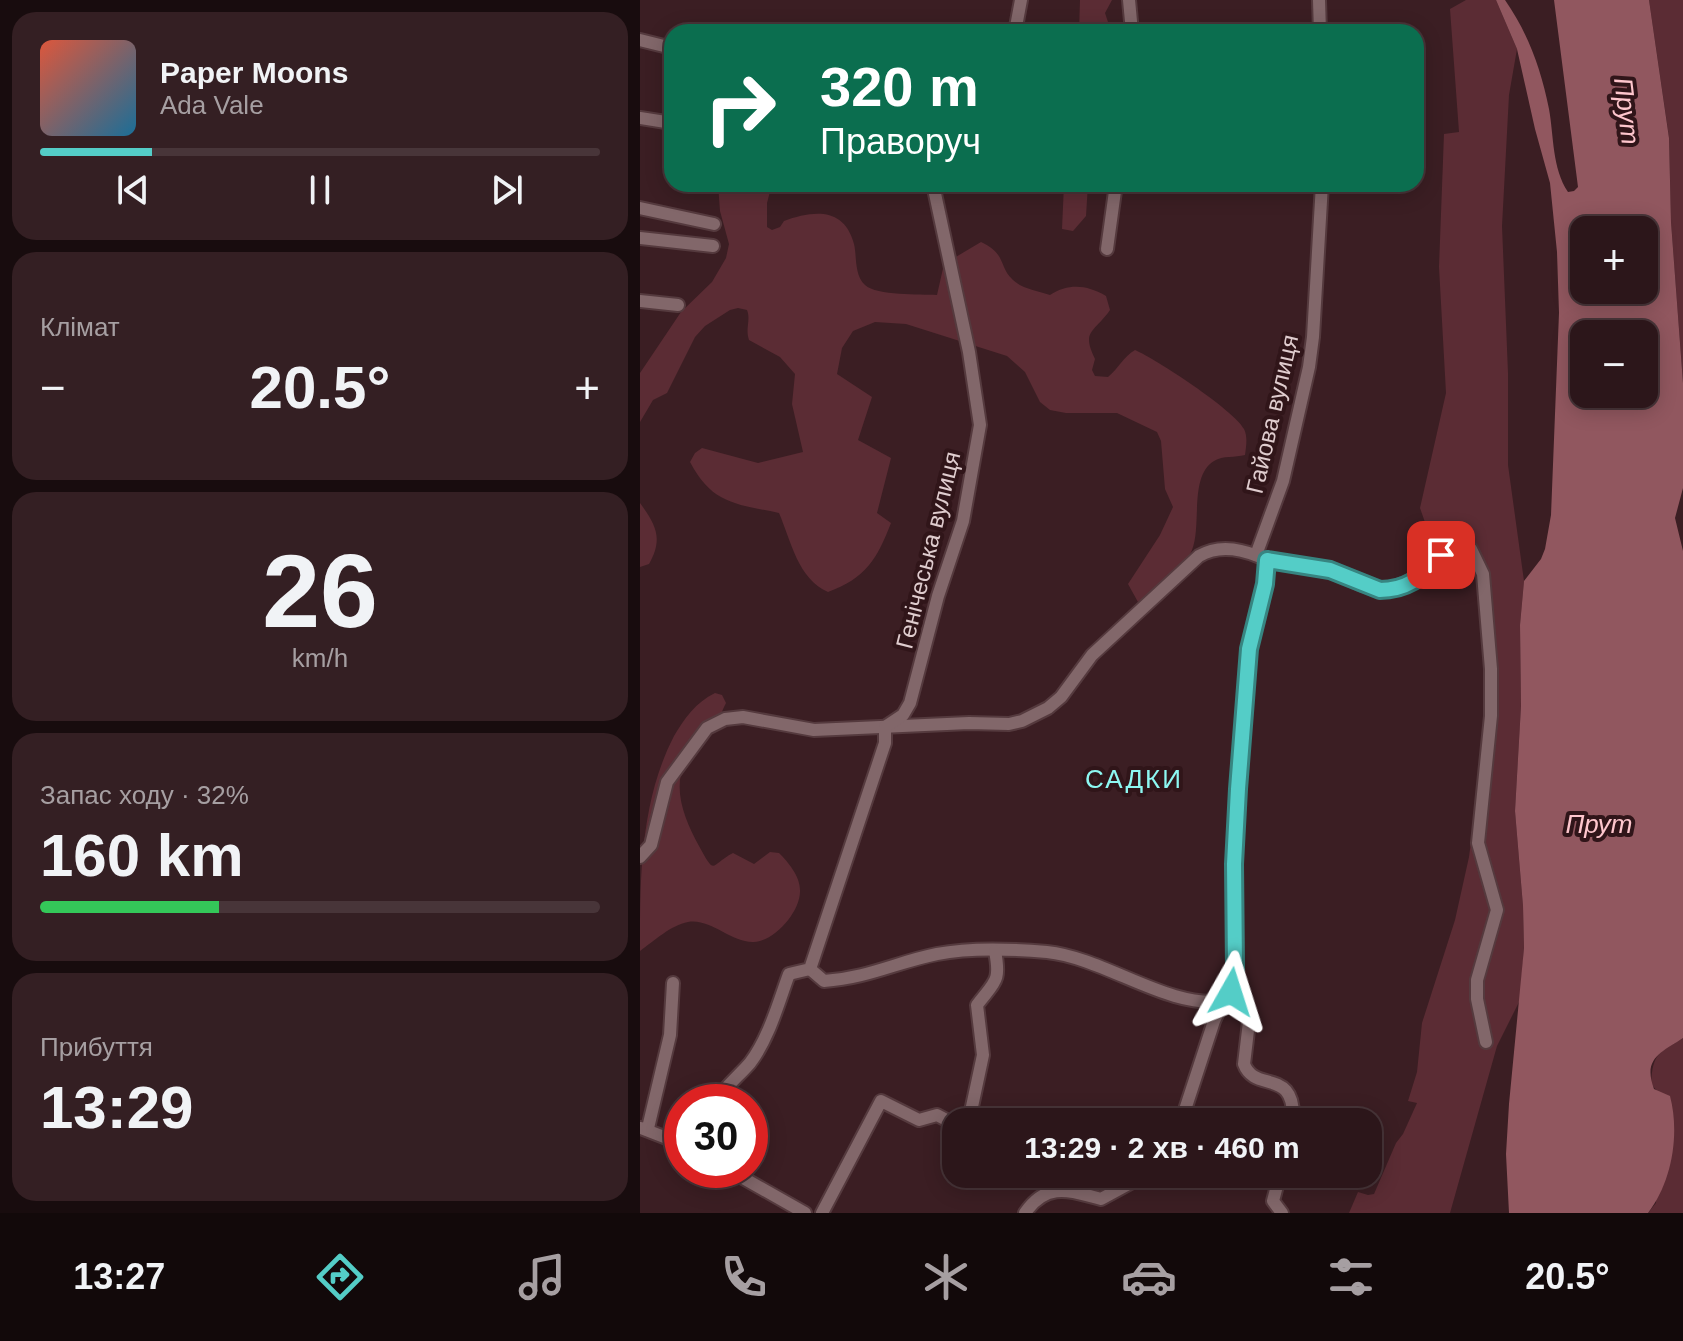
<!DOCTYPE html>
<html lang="uk">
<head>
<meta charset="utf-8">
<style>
	:root { --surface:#2c161a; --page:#341f23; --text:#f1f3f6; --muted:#a69fa2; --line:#483539; --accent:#54cdc7 }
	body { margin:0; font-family:Arial,sans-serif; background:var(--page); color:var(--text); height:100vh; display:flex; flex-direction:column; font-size:30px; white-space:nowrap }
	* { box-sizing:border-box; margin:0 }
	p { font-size:26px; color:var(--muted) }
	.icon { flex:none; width:44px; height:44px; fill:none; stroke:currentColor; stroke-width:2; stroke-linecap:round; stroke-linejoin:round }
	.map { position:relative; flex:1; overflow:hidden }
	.sheet { display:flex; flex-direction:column; gap:12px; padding:12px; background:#180c0e; width:640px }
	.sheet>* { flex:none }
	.banner { position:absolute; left:24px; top:24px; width:760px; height:168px; border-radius:24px; box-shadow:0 4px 20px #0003,0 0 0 2px var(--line); background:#0b6e4f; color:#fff; overflow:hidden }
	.buttons { position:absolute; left:930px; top:216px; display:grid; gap:16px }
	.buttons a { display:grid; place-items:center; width:88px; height:88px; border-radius:16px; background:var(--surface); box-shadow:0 4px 20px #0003,0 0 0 2px var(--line); font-size:40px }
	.speed { position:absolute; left:24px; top:1084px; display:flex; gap:16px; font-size:40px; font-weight:700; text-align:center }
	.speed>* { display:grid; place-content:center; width:104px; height:104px; border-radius:50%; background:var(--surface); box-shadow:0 4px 20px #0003,0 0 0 2px var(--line); line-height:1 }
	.speed .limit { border:12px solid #d22; background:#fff; color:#111 }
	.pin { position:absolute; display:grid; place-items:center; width:68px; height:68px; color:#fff; margin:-34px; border-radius:16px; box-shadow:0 4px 12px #0006 }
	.me { position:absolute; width:88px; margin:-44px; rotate:6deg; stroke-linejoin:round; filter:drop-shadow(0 0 6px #0008) }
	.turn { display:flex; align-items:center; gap:28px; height:168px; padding:0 24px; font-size:36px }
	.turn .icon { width:104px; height:104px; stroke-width:2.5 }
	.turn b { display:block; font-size:56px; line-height:68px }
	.big { font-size:60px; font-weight:700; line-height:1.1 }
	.sheet .widget { flex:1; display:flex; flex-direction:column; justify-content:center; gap:12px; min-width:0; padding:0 28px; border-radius:24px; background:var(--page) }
	.sheet .dial { align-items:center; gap:0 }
	.dial b { font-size:104px; line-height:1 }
	.song { display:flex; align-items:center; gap:24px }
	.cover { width:96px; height:96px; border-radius:12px; background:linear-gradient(135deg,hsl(10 70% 55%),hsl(200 70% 35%)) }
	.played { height:8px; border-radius:4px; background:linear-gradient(90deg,var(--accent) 20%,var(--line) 20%) }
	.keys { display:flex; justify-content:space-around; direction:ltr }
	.heat { display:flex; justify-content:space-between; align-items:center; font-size:44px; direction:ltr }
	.charge { height:12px; border-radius:6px; background:linear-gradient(90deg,#34c759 32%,var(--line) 0) }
	.trip { position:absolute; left:302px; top:1108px; width:440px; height:80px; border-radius:24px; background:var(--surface); box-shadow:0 4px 20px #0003,0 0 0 2px var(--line); font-weight:700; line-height:80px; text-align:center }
	.tabs { display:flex; height:128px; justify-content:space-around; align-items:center; background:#12090a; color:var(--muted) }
	.tabs .icon { width:56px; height:56px }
	.tabs .on { color:var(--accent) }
	.tabs b { font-size:36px; color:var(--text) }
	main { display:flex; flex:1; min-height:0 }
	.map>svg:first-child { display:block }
</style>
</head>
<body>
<main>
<section class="sheet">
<div class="widget">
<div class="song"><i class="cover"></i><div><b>Paper Moons</b><p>Ada Vale</p></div></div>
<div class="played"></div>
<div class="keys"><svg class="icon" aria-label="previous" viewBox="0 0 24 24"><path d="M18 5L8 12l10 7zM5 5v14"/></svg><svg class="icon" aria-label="pause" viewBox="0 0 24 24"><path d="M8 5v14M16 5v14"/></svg><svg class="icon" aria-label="next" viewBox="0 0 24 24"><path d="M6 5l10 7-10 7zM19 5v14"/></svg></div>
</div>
<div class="widget"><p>Клімат</p>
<div class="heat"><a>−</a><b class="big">20.5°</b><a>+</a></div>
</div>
<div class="widget dial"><b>26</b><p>km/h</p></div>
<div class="widget"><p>Запас ходу · 32%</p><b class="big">160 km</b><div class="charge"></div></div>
<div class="widget"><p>Прибуття</p><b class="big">13:29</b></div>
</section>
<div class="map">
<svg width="1043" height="1213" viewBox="0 0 1043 1213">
	<rect width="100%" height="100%" fill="#3b1e23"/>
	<g fill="#5b2c34">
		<path d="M 440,0 L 472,0 L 465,13 L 469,25 L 475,32 L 439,32 Z"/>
		<path d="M 826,0 L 856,0 L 877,49 L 869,95 L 862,226 L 868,373 L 868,465 L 884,581 L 880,625 L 881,706 L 875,811 L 883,906 L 884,948 L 880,1000 L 857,1046 L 810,1213 L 709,1213 L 718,1192 L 728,1195 L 734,1194 L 756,1143 L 763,1134 L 777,1103 L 768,1101 L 777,1072 L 782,1023 L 815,920 L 829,857 L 849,707 L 845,635 L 833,562 L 823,548 L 799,537 L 787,528 L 780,508 L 806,393 L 799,267 L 804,134 L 819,132 L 810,9 Z"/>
		<path d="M 1009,0 L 1043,0 L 1043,383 L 1031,222 L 1029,137 Z"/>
		<path d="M 78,184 L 132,184 L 127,203 L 127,227 L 132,230 L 140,227 L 144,221 C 172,211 204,206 214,244 C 217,256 214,275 225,285 C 237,296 280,294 297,295 L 304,264 L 341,242 C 367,254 358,266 373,280 C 383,289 398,291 410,295 C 429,283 447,285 466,296 L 470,310 C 454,333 441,330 455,359 L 452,370 L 455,376 L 468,377 C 479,368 483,357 495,350 C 516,359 594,410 604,429 C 608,437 606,447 605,455 C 595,458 583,455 574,461 C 549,476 562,525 552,550 C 545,568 514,591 498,602 L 488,584 L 520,535 L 533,507 L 525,489 L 521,441 L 517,432 L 477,413 L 426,413 L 410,410 L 400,402 L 385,372 L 367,356 L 266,324 L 235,322 L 213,331 L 202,348 L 197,374 L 232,397 L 218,440 L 251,458 L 237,513 L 251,523 C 237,559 226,578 188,592 C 158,579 151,541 139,513 C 96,504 72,504 50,462 L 55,453 L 62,448 L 118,463 L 163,452 L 152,404 L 155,374 L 140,357 L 109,340 C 105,328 111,320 107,310 L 98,308 L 90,310 L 65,326 L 55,337 L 27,393 L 13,400 L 0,422 L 0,373 L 41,312 L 72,282 L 86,258 L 89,244 L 80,211 Z"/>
		<path d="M 424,184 L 448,184 L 446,216 L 433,231 L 422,229 Z"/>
		<path d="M 0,503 C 15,524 24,538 9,564 L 0,567 Z"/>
		<path d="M 75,693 L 82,695 L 86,703 C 81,712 79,723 73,731 C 67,739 57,744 51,752 C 29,782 43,817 59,846 C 76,877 70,865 93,853 L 114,864 L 130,852 L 139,853 C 148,862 160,876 160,890 C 161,911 135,941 114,942 C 91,943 71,918 48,922 C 31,925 14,941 0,951 C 0,878 0,802 34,736 C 44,719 56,702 75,693 Z"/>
		<path d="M 1043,1038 L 1043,1213 L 1008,1213 L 1016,1203 L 1018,1092 L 1011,1084 C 1013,1051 1019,1054 1043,1038 Z"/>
	</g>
	<path fill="#91575f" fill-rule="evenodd" d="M 856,0 L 865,0 C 888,33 901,69 909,109 C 914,137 912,168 928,192 L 934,191 L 938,187 L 914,0 L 1009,0 L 1029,138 L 1031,222 L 1043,383 L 1043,488 L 1035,518 L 1043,551 L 1043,1038 C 1023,1052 1002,1057 1014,1089 L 1030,1096 C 1040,1134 1032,1182 1008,1213 L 869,1213 L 866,1154 L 869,1104 L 884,948 L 883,906 L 875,811 L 881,706 L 880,625 L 884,581 L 901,559 L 905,549 L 911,515 L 919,313 L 917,252 L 910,183 L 895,129 L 877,49 ZM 944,230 L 1004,230 L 1004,290 L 944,290 ZM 944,334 L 1004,334 L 1004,394 L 944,394 Z"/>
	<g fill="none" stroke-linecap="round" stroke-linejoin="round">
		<g stroke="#553a3e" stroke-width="16">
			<g id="minor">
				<path d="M 489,0 L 492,32"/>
				<path d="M 679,0 L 680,32"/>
				<path d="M 375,32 L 381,0"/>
				<path d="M 0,40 L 32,48"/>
				<path d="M 0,118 L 32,123"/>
				<path d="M 0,208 L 74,224"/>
				<path d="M 0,238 L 73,246"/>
				<path d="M 467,249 L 476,184"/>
				<path d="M 0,301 L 38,305"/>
				<path d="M 616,555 L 643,481 L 669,367 L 673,337 L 682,184"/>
				<path d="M 627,560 L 690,570 L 722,585 L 748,590 L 788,573 L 813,538 L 831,549 L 843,574 L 851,669 L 851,716 L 838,843 L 857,910 L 837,980 L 837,999 L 846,1042"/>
				<path d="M 0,857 L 11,845 L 27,782 L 67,728 L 85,719 L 103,717 L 174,730 L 329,723 L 369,724 L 382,721 L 408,708 L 421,697 L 452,655 L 559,556 C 581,543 605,550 627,560 L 625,584 L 609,649 L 598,789 L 594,864 L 595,968 L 591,992 L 583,1001 L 574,1021 L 541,1122"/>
				<path d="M 170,969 L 184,981 C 228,978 257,962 297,954 C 332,947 372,949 407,952 C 465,958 528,1009 583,1001"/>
				<path d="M 583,1001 L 608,1014 L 609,1022 L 604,1064 C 615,1094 656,1066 653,1122"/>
				<path d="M 76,1102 C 85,1086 98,1077 110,1063 C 129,1038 138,1004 149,974 L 170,969 L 245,743 L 245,727 L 263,715 L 270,703 L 298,596 L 323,521 L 340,425 L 329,352 L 294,189 L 298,184"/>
				<path d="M 325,1122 L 330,1116 L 343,1055 L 337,1005 C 355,981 361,982 355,951"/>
				<path d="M 1,1128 L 42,1144"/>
				<path d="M 8,1128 L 30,1035 L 33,983"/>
				<path d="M 89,1170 L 165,1213"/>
				<path d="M 640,1174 L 633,1201 L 642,1213"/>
				<path d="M 182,1213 L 241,1101 L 279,1120 L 297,1115 L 316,1125"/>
				<path d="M 385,1213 C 407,1181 430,1191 461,1199 L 507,1174"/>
			</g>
		</g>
		<use href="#minor" stroke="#82676a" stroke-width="12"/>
	</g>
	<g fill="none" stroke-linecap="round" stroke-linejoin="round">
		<g stroke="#378581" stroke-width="20">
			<path id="route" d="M 591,992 L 595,968 L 594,864 L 598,789 L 609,649 L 625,584 L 627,560 L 690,570 L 740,590 C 766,590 786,576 801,555"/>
		</g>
		<use href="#route" stroke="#54cdc7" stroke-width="14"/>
	</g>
	<g text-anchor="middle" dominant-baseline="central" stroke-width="8" stroke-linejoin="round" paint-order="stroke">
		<g font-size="24" fill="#dfccce" stroke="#301519">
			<text transform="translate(632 414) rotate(-77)">Гайова вулиця</text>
			<text transform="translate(288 550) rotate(-76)">Генічеська вулиця</text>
		</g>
		<g font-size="26" font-style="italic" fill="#fec6cd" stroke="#301519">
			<text transform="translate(987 111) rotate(83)">Прут</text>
			<text x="959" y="824">Прут</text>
		</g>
		<g font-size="26" letter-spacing="2" fill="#8df8f2" stroke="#301519">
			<text x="494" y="779">САДКИ</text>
		</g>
	</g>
</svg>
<div class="buttons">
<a>+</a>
<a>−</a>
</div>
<div class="speed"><div class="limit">30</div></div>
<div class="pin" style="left:801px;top:555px;background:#d93025"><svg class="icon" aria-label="arrive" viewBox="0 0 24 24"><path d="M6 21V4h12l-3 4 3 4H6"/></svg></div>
<svg class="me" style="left:591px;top:992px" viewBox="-20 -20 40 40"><path d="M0-17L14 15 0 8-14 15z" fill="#54cdc7" stroke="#fff" stroke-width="4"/></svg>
<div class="trip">13:29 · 2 хв · 460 m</div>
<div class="banner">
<div class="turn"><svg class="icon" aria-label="right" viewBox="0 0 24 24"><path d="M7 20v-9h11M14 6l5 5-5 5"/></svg><div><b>320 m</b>Праворуч</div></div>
</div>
</div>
</main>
<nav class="tabs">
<b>13:27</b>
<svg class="icon on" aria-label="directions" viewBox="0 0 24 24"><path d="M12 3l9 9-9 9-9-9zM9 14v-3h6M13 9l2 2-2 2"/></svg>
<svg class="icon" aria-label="music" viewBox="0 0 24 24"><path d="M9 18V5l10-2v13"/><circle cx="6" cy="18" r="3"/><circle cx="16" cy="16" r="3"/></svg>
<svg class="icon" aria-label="phone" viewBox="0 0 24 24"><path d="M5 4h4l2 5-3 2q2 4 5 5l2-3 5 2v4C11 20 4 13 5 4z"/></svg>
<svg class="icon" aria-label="climate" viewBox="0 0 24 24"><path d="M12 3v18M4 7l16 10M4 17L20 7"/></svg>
<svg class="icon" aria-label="car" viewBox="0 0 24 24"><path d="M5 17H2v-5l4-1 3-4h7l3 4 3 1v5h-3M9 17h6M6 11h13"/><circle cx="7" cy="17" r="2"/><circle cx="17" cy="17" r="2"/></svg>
<svg class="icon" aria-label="filters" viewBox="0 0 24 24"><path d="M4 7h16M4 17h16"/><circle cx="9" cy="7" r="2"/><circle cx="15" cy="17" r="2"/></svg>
<b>20.5°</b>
</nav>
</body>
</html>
